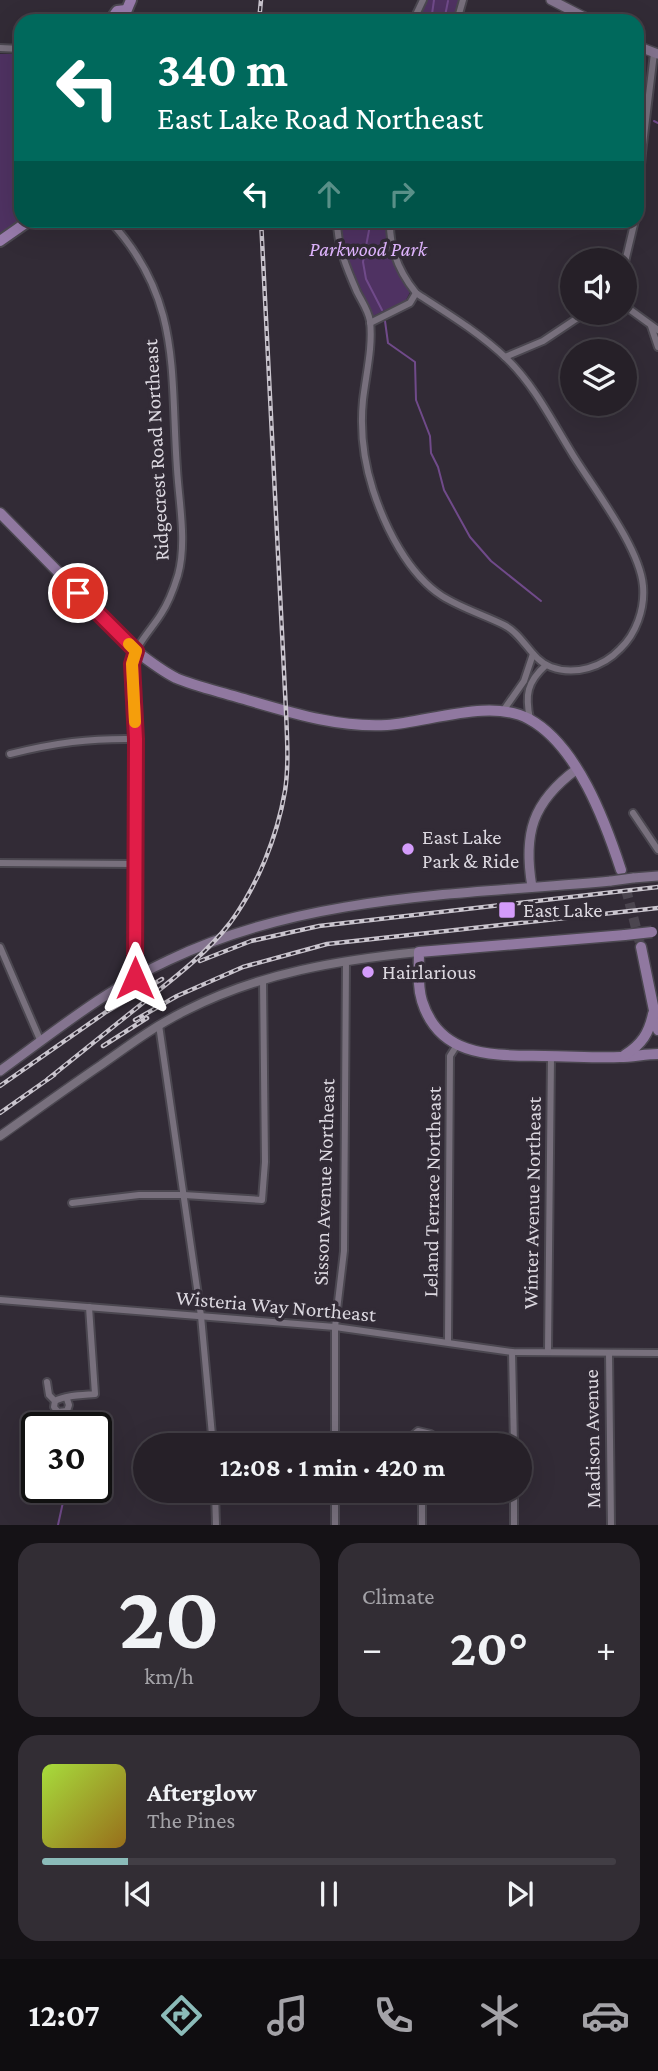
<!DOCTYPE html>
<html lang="en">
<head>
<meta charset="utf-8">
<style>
	:root { --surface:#262028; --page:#322d34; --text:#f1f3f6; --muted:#a4a3a8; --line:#423e45; --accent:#8bbbb9 }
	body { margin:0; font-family:"Crimson Pro",serif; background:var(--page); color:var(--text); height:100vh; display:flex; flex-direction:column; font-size:26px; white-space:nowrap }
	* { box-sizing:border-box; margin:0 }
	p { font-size:23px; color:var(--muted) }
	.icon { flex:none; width:38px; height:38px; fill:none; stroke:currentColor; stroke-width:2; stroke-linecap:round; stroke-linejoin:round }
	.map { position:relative; height:1525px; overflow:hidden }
	.panel { display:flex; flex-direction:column; gap:18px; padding:18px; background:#151216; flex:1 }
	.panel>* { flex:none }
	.top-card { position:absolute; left:14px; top:14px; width:630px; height:214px; border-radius:21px; box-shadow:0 7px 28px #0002,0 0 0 2px var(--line); background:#00695c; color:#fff; overflow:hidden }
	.tools { position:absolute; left:560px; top:248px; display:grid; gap:14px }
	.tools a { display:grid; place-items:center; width:77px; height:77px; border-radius:50%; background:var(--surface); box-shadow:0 7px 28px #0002,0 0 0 2px var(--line); font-size:35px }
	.speed { position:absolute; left:21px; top:1412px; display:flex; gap:14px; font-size:35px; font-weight:700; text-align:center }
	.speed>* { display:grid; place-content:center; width:91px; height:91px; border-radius:50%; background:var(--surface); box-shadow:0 7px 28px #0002,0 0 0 2px var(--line); line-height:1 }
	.speed .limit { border:4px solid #111; border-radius:10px; background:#fff; color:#111 }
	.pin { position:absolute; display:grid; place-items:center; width:60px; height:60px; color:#fff; margin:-30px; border:4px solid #fff; border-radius:50%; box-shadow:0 2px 7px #0007 }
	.me { position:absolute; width:77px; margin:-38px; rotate:0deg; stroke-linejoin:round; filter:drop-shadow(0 0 5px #0008) }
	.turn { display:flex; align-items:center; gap:24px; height:147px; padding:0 28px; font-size:32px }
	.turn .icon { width:91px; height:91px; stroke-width:2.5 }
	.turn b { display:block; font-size:49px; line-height:60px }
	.lanes { display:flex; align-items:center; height:66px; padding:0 28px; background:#0003; justify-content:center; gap:35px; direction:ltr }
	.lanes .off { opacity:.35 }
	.big { font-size:52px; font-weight:700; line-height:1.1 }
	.panel .widget { flex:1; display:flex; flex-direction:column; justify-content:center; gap:10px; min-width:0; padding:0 24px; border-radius:21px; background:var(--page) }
	.panel .dial { align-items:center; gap:0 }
	.dial b { font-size:91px; line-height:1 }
	.song { display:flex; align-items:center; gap:21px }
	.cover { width:84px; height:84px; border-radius:10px; background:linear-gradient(135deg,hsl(80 70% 55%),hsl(40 70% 35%)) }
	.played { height:7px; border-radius:4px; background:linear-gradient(90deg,var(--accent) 15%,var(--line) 15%) }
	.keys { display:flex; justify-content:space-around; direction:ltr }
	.heat { display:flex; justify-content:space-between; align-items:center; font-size:38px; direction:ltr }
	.panel .tiles { flex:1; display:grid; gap:18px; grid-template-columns:1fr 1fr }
	.widget:last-child { grid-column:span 2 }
	.trip { position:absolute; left:133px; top:1433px; width:399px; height:70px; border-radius:35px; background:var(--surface); box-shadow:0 7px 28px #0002,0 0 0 2px var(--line); font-weight:700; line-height:70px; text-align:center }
	.menu { display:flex; height:112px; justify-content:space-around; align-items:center; background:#0f0d10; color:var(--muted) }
	.menu .icon { width:49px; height:49px }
	.menu .selected { color:var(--accent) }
	.menu b { font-size:32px; color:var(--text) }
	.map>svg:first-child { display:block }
</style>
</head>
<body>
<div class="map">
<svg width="658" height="1525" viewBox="0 0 658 1525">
	<rect width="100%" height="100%" fill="#322b36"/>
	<g fill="#4f3262">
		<path d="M 427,0 L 459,0 L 455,21 L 418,21 Z"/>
		<path d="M 0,54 L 21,54 L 21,220 L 0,236 Z"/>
		<path d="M 341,221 L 389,221 L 388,243 L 410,292 L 406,300 L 373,316 C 361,286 340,253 341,221 Z"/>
	</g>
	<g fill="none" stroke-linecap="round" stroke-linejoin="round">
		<g stroke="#704a8a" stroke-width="2">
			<path d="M 431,21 L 434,0"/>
			<path d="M 444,21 L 448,1"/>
			<path d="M 654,121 L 658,123"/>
			<path d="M 371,220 L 363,262 L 366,279 L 382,310"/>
			<path d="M 385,321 L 388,343 L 415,362 L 416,400 L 430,436 L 431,453 L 438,467 L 444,490 L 470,537 L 491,561 L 541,601"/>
			<path d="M 58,1525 L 65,1493"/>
		</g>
		<path stroke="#4b454f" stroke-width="10" stroke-dasharray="10 5" stroke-linecap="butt" d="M 622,874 L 641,947"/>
		<g stroke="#4b4750" stroke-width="10">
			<g id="minor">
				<path d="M 413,21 L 423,0"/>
				<path d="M 457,21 L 463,0"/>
				<path d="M 0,48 L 21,49"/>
				<path d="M 637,211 L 642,153 L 654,53"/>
				<path d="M 109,220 C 182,298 170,371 177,469 C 179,503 187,542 178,575 C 174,588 169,602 161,614 C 152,629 134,646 132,664 C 130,690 136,717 136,744 C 136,822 135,900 135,978"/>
				<path d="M 337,220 C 337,246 347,269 357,292 C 362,302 368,310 370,321 C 373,347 366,374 363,400 C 360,430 364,462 373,490 C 385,527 408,574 442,596 C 461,608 484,615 504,625 C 524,635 531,660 551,667 C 575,676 603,667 620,649 C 636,634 645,609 643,586 C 640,548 594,489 573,455 C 553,423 535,386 507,359 C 480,333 447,313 416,293 C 399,272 389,248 390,220"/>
				<path d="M 625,262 L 635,220"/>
				<path d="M 625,306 L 658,330"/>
				<path d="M 370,323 L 410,303 L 416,293"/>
				<path d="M 651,326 L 658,347"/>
				<path d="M 505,357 L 543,341 L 585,313"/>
				<path d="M 503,711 L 524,681 L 533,654"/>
				<path d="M 530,719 C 525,695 527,682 546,665"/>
				<path d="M 10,754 C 54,743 90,738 136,739"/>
				<path d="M 633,813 L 658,850"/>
				<path d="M 0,863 L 136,864"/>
				<path d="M 0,947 L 41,1042"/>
				<path d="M 159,1025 L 201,1316 L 213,1446"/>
				<path d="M 72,1203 L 139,1195 L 184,1195 L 262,1200 L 265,1162 L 263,980"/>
				<path d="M 0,1300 L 335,1327 L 512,1352 L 658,1353"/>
				<path d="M 448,1341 L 450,1056 L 457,1045"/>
				<path d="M 548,1351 L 551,1056"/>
				<path d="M 512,1352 L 514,1446"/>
				<path d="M 609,1353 L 611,1525"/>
				<path d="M 47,1382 L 49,1395 L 55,1401"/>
				<path d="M 67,1399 L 69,1405 L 67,1411 L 58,1412 L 54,1407 L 55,1401 C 65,1395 82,1395 95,1394 L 89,1307"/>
				<path d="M 53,1428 L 60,1412"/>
				<path d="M 335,1446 L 335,1327 L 344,1251 L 346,961"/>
				<path d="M 411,1446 L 412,1436 L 418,1431 L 431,1434 L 435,1446"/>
				<path d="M 215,1491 L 216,1525"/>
				<path d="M 422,1491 L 422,1525"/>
				<path d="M 335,1525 L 335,1491"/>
				<path d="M 514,1525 L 514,1491"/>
			</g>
		</g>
		<g stroke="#4b4750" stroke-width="11">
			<path id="tertiary" d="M 0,1136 C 34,1112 67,1088 101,1065 C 129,1045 156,1025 187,1010 C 260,973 339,960 419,952"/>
		</g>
		<g stroke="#4b4750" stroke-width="12">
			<g id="secondary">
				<path d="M 551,0 L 592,21"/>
				<path d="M 637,46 L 658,54"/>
				<path d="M 633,878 L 658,876"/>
				<path d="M 532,887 C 523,834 532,802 577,769"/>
				<path d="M 0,1071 C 54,1032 108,988 169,960 C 307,894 462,895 611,881"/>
			</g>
		</g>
		<g stroke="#4b4750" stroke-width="13">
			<g id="primary">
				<path d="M 0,513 L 136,651 C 149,661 162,671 176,678 C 195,686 217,691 237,697 C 286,711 336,728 387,725 C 429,722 491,698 529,719 C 577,745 605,821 621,870"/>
				<path d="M 625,935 L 419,952 C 419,968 417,985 422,1001 C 440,1059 495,1055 544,1056 C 570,1056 595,1058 620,1057 C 633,1057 645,1054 658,1054"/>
				<path d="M 641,947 L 658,1030"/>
				<path d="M 625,1055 C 642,1044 649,1033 653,1014"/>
			</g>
		</g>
		<g stroke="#4b4750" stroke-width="14">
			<g id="trunk">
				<path d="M 110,21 L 117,11 L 126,10"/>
				<path d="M 122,21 L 131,0"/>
				<path d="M 0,241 L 30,220"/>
			</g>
		</g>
		<use href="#minor" stroke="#78707d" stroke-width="6"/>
		<use href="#tertiary" stroke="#78707d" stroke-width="8"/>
		<use href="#secondary" stroke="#84748f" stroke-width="9"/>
		<use href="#primary" stroke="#9078a0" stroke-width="10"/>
		<use href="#trunk" stroke="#987bac" stroke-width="10"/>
		<g stroke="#cac5ce" stroke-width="4.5">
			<g id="rail">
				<path d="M 259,21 L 261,0"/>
				<path d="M 200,961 L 251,941 L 319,926 L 658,887"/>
				<path d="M 135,1020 L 177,996 L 243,967 L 327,944 L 658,908"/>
				<path d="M 103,1046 L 147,1018"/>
				<path d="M 48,1079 C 80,1053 112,1028 144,1002 C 174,978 206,954 230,923 C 258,885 277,837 285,791 C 289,765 287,737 286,711 L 261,220"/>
				<path d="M 0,1086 L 106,1012 L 162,979"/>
				<path d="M 0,1113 L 54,1075"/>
			</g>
		</g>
		<use href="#rail" stroke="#322b36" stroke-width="2" stroke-dasharray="5" stroke-linecap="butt"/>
		<g stroke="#4b4750" stroke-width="12" stroke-linecap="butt">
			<path id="secondary-bridge" d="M 611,881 L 633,878"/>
		</g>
		<g stroke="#4b4750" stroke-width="13" stroke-linecap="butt">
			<path id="primary-bridge" d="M 625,935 L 652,932"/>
		</g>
		<use href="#secondary-bridge" stroke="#84748f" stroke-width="9"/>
		<use href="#primary-bridge" stroke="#9078a0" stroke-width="10"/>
	</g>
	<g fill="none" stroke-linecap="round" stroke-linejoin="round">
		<g stroke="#92132f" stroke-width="18">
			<path id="route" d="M 78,593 L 136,651 L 132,664 L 136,739 L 135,978"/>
		</g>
		<use href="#route" stroke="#e11d48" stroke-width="12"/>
		<path stroke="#f59e0b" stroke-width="12" d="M 129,644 L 136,651 L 132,664 L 135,722"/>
	</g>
	<g fill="#d49cfb" stroke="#322b36" stroke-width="2.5">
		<circle cx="408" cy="849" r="7"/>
		<rect x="498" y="901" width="18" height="18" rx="3.5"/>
		<circle cx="368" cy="972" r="7"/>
	</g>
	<g text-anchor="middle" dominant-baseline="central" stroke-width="7" stroke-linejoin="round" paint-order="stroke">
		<g font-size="21" font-style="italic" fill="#e0b5ff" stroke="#322b36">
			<text x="368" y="249">Parkwood Park</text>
		</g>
		<g font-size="21" fill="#dbd7df" stroke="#322b36">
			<text transform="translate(156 450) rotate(-93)">Ridgecrest Road Northeast</text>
			<text transform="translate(324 1182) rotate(-88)">Sisson Avenue Northeast</text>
			<text transform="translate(432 1192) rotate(-89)">Leland Terrace Northeast</text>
			<text transform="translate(532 1203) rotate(-89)">Winter Avenue Northeast</text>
			<text transform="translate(276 1306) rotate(5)">Wisteria Way Northeast</text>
			<text transform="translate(592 1439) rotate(-91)">Madison Avenue</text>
		</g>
		<g font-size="21" fill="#dbd7df" stroke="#322b36" text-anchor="start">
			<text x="422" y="837">East Lake<tspan x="422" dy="24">Park &amp; Ride</tspan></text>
			<text x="523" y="910">East Lake</text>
			<text x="382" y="972">Hairlarious</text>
		</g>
	</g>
</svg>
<div class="tools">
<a><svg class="icon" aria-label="sound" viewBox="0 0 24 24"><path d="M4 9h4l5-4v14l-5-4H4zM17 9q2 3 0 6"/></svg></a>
<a><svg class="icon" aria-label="layers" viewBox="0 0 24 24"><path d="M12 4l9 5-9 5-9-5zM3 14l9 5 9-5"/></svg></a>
</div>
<div class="speed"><div class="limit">30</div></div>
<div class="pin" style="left:78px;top:593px;background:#d93025"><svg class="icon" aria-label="arrive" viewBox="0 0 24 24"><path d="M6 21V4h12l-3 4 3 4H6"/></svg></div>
<svg class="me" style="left:135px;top:978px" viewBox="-20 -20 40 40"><path d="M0-17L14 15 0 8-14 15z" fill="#e11d48" stroke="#fff" stroke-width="4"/></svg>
<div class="trip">12:08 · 1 min · 420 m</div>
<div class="top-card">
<div class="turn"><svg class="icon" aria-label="left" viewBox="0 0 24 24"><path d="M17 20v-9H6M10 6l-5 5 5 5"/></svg><div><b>340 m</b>East Lake Road Northeast</div></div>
<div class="lanes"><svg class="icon" aria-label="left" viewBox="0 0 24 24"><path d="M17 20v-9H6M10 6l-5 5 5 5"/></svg><svg class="icon off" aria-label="ahead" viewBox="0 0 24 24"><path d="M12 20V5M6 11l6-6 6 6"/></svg><svg class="icon off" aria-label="right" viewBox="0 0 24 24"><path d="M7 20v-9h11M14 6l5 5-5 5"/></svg></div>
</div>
</div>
<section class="panel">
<div class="tiles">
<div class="widget dial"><b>20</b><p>km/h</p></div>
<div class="widget"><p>Climate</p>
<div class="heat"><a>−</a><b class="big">20°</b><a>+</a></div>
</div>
<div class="widget">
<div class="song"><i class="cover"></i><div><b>Afterglow</b><p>The Pines</p></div></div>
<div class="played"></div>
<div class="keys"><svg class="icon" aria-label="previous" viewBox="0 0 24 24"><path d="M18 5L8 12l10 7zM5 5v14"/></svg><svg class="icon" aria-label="pause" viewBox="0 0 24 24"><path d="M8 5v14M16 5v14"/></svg><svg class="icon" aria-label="next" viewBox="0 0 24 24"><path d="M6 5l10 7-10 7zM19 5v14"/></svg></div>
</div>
</div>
</section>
<nav class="menu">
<b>12:07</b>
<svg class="icon selected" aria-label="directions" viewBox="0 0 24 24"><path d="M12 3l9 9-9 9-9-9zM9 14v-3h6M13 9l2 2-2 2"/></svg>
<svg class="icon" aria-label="music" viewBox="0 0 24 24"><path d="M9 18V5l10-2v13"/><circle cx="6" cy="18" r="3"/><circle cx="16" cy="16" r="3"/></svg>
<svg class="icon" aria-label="phone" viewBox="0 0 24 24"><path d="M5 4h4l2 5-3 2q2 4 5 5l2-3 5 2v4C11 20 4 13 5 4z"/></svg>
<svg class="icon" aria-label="climate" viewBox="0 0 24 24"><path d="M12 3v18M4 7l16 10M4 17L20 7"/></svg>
<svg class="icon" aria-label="car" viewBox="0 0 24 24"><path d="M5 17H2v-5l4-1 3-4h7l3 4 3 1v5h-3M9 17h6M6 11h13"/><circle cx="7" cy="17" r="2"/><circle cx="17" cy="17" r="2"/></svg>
</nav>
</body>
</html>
